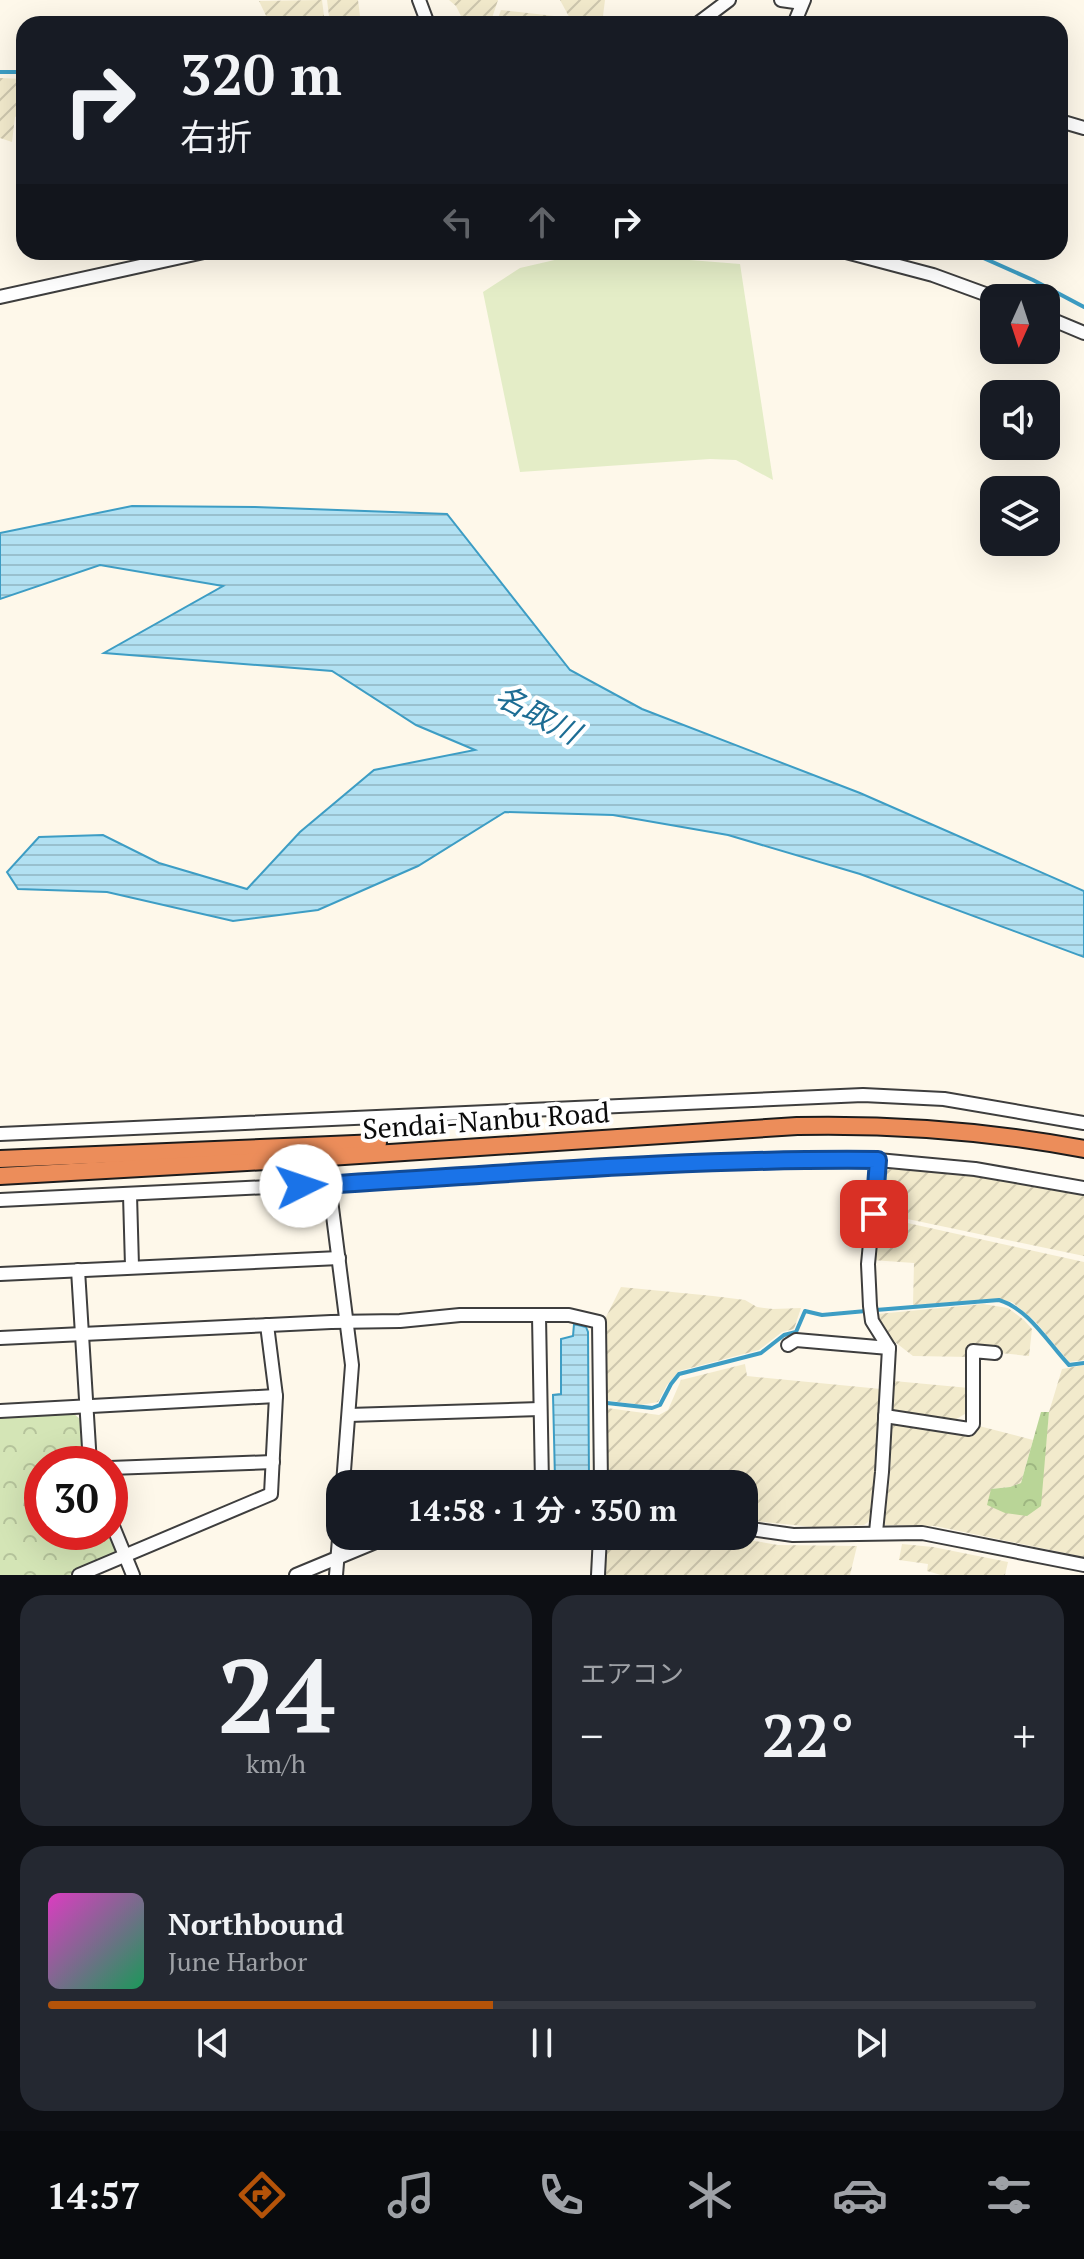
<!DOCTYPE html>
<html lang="ja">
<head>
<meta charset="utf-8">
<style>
	:root { --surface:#171b24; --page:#242831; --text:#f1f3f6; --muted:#9ea1a6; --line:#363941; --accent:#b45309 }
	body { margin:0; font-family:"PT Serif","Noto Sans JP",serif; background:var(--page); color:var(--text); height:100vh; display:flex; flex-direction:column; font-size:30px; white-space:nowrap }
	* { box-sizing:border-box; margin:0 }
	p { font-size:26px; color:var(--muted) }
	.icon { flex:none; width:44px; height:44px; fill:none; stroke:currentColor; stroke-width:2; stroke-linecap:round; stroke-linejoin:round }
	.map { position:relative; height:1575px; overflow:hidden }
	.panel { display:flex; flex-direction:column; gap:20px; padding:20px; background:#0d0f14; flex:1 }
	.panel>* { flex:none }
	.hud { position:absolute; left:16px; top:16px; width:1052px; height:244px; border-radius:24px; box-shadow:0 8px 32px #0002; background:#171b24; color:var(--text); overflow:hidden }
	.needle { width:52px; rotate:183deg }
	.buttons { position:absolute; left:980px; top:284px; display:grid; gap:16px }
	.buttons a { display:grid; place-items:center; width:80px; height:80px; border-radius:16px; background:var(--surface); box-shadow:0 8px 32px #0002; font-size:40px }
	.speed { position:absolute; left:24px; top:1446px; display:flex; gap:16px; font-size:40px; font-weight:700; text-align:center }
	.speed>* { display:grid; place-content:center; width:104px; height:104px; border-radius:50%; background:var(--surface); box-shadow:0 8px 32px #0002; line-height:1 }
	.speed .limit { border:12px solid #d22; background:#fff; color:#111 }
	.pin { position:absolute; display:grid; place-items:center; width:68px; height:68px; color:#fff; margin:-34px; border-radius:16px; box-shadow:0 4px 12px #0006 }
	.me { position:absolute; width:88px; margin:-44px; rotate:86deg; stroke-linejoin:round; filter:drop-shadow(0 0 6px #0008) }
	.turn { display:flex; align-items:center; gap:28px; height:168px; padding:0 32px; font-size:36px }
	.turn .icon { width:104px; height:104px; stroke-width:2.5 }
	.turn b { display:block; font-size:56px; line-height:68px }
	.lanes { display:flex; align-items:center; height:76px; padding:0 32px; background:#0003; justify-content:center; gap:40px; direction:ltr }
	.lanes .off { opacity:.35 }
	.big { font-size:60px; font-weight:600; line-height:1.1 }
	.panel .card { flex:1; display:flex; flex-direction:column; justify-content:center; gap:12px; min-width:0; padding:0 28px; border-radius:24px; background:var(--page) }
	.panel .dial { align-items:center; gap:0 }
	.dial b { font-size:104px; line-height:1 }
	.song { display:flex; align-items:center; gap:24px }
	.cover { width:96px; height:96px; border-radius:12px; background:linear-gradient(135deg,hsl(310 70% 55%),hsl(150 70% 35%)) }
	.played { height:8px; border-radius:4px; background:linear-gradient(90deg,var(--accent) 45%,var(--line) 45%) }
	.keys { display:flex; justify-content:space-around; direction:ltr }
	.heat { display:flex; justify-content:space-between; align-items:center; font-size:44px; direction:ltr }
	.panel .tiles { flex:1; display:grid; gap:20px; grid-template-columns:1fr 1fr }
	.card:last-child { grid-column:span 2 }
	.trip { position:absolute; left:326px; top:1470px; width:432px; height:80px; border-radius:24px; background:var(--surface); box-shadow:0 8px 32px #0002; font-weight:600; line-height:80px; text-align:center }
	.tabs { display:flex; height:128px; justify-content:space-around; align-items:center; background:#090b0e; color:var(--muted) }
	.tabs .icon { width:56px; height:56px }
	.tabs .on { color:var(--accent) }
	.tabs b { font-size:36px; color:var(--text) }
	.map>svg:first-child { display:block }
</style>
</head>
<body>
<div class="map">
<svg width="1084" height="1575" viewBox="0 0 1084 1575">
	<defs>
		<pattern id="farmland-furrows" width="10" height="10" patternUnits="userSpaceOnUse" patternTransform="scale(2)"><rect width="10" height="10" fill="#f2eacc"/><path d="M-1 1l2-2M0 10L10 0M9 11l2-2" fill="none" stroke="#cec7ae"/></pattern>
		<pattern id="forest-crowns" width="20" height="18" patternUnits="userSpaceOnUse" patternTransform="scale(2)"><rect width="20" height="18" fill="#b9d597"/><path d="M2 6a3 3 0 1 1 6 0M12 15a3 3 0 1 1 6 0" fill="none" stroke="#9eb681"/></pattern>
		<pattern id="park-crowns" width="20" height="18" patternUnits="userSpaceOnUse" patternTransform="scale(2)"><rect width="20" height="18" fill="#d4e5b6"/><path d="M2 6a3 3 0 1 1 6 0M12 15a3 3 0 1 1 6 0" fill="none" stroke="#b5c39b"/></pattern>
		<pattern id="water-rules" width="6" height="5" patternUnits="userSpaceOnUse" patternTransform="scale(2)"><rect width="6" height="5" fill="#b2e1f2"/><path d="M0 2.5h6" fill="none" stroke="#98c0ce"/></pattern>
	</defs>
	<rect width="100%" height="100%" fill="#fef8ea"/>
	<g fill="url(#farmland-furrows)">
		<path d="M 322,0 L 325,24 L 270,24 L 259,1 Z"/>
		<path d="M 327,0 L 358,0 L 361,24 L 330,24 Z"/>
		<path d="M 449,0 L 498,0 L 490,24 L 465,24 L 456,6 Z"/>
		<path d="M 560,0 L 605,0 L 602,24 L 573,24 Z"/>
		<path d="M 501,10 L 563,17 L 567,24 L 496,24 Z"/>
		<path d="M 0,78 L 24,79 L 24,109 L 23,113 L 15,117 L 12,142 L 0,138 Z"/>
		<path d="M 881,1166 L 978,1172 L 1084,1194 L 1084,1256 L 879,1213 Z"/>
		<path d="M 876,1216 L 1084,1262 L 1084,1360 L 1069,1362 L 1035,1321 L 1012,1302 L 998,1299 L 913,1305 L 914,1263 L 872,1260 Z"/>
		<path d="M 621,1287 L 713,1296 L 745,1300 L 757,1307 L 773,1309 L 801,1308 L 794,1329 L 782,1332 L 759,1350 L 679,1371 L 667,1385 L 658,1402 L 641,1405 L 605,1400 L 606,1317 Z"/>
		<path d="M 983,1304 L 1008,1308 L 1024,1320 L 1032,1329 L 1029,1356 L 1000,1353 L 971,1357 L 913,1356 L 891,1339 L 877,1314 Z"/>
		<path d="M 745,1364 L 747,1376 L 881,1389 L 872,1519 L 864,1525 L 813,1527 L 744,1520 L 744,1484 L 608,1484 L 607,1408 L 659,1415 L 668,1410 L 681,1380 Z"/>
		<path d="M 1084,1365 L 1084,1557 L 935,1526 L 884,1525 L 890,1476 L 891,1422 L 970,1434 L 979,1426 L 1033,1440 L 1021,1483 L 1010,1487 L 991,1489 L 1040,1506 L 1049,1412 L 1062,1369 Z"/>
		<path d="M 894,1381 L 969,1388 L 971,1410 L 955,1420 L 891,1411 Z"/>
		<path d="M 604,1536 L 725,1536 L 778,1545 L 857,1546 L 850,1575 L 602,1575 Z"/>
		<path d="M 902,1544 L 933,1547 L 1008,1562 L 1005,1575 L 941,1575 L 927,1571 L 928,1564 L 899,1560 Z"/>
	</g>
	<path fill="url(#forest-crowns)" d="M 1041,1412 L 1049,1412 L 1041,1506 L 1027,1516 L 1005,1513 L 987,1505 L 991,1489 L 1010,1487 L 1021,1483 Z"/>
	<path fill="url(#park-crowns)" d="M 73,1413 L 80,1419 L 82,1464 L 42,1464 L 42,1532 L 109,1532 L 116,1549 L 111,1558 L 69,1575 L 0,1575 L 0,1416 Z"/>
	<path fill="#e4edc7" d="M 589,252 L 740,264 L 773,480 L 736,460 L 710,459 L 520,472 L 483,292 L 520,268 Z"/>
	<g fill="url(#water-rules)" stroke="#3d9dc4" stroke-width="2">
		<path d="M 132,506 L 255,507 L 447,514 L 570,670 L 642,709 L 860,793 L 1084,891 L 1084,957 L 860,874 L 728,835 L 613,815 L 505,812 L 418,866 L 318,910 L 233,921 L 107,892 L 18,889 L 7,872 L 39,837 L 103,835 L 159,863 L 247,889 L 300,832 L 374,770 L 475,750 L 416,725 L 332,671 L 104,653 L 223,586 L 100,565 L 0,599 L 0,533 Z"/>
		<path d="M 574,1324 L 586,1327 L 588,1332 L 589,1481 L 586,1484 L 556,1481 L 555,1479 L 553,1395 L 561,1394 L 561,1339 L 573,1336 Z"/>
	</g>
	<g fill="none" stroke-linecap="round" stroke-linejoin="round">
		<g stroke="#3d9dc4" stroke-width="4">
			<path d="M 0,72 L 24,72"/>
			<path d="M 970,252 L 1033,280 L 1084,307"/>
			<path d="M 876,1310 L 999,1300 C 1029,1309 1048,1343 1069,1365 L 1084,1363"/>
			<path d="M 607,1403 L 652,1408 L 660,1405 L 671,1384 L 679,1374 L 761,1353 L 784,1335 L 796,1332 L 805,1311 L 822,1315 L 866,1311"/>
		</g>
		<g stroke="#3e3e3e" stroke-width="16">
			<g id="minor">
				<path d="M 419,0 L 428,24"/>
				<path d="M 781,0 L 802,3"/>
				<path d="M 697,24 L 729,0"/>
				<path d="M 794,24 L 804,0"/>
				<path d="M 1060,121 L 1084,128"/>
				<path d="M 846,252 L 933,275 L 996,298"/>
				<path d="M 0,297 L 204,252"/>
				<path d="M 1046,317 L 1084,333"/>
				<path d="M 0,1134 L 863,1095 L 944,1099 L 1084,1123"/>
				<path d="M 329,1184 L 352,1365 L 343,1484"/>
				<path d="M 130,1195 L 132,1266"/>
				<path d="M 0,1200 L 329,1184 L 553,1169 L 795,1159 L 878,1160 L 975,1169 L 1084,1188"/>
				<path d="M 78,1270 L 90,1464"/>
				<path d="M 0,1274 L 339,1258"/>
				<path d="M 539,1316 L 542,1484"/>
				<path d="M 0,1338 L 331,1322 L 400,1321 L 460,1315 L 569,1315 L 599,1322 L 601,1484"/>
				<path d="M 788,1345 L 796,1340 L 889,1348"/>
				<path d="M 0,1411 L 276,1396"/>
				<path d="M 349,1415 L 540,1409"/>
				<path d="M 885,1416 L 969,1429 L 973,1424 L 973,1351 L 995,1353"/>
				<path d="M 110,1468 L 273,1462"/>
				<path d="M 110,1519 L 133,1575"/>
				<path d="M 744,1528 L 793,1535 L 922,1533 L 1084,1565"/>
				<path d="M 876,1532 L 882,1472 L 889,1348 L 872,1321 L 870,1306 L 868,1264 L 878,1160"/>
				<path d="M 79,1575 L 271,1494 L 276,1396 L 267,1325"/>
				<path d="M 296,1575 L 390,1536"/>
				<path d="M 336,1575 L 340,1527"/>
				<path d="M 598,1575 L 600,1536"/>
			</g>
		</g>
		<g stroke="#1c1c1c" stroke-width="20">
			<g id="highway">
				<path d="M 0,1159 L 378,1143"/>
				<path d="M 0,1176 L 284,1160 L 797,1126 C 894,1124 989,1131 1084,1149"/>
			</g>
		</g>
		<use href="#minor" stroke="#fff" stroke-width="12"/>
		<use href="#highway" stroke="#ec8d5a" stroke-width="16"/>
	</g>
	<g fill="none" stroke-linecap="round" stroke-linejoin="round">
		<g stroke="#114b97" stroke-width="20">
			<path id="route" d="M 301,1186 C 493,1175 685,1158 878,1160 L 874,1214"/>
		</g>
		<use href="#route" stroke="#1a73e8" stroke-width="14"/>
	</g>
	<g text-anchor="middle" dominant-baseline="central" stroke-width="8" stroke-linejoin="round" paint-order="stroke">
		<g font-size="28" fill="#0b0b0b" stroke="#fff">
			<text transform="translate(486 1120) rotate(-4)">Sendai-Nanbu Road</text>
		</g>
		<g font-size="30" font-style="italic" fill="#1d6d94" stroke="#fff">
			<text transform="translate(538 714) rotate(28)">名取川</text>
		</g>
	</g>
</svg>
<div class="buttons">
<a><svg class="needle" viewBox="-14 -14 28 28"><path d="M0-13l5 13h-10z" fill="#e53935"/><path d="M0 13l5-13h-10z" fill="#9ea1a6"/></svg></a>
<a><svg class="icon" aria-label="sound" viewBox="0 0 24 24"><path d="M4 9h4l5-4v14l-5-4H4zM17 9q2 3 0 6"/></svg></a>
<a><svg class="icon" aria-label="layers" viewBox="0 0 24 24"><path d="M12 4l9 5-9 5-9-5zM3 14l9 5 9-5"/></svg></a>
</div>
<div class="speed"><div class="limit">30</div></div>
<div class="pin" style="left:874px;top:1214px;background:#d93025"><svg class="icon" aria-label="arrive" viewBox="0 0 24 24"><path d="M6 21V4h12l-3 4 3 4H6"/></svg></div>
<svg class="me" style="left:301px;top:1186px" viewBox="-20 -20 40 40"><circle r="19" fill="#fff"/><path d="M0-13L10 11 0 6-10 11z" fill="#1a73e8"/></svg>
<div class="trip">14:58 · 1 分 · 350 m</div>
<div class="hud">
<div class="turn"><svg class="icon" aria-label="right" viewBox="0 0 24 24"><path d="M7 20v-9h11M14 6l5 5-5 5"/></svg><div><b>320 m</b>右折</div></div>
<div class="lanes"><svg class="icon off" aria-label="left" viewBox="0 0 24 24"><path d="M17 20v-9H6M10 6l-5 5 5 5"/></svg><svg class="icon off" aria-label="ahead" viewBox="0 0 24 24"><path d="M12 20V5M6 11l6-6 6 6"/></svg><svg class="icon" aria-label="right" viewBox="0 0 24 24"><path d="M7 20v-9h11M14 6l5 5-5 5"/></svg></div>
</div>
</div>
<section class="panel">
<div class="tiles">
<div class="card dial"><b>24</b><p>km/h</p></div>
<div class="card"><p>エアコン</p>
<div class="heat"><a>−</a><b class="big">22°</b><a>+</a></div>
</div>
<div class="card">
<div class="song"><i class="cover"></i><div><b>Northbound</b><p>June Harbor</p></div></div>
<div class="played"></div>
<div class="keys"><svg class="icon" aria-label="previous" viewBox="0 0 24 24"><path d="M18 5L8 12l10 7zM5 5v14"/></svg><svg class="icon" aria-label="pause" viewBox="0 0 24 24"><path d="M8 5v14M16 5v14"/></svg><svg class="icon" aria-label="next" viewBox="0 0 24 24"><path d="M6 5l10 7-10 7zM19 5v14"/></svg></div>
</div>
</div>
</section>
<nav class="tabs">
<b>14:57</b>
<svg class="icon on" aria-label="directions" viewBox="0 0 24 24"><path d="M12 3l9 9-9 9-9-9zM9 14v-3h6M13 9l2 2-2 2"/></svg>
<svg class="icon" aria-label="music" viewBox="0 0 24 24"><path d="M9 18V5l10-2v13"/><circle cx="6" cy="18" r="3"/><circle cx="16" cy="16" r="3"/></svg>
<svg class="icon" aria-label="phone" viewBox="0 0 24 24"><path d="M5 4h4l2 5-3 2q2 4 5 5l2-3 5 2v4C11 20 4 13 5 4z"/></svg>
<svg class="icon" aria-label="climate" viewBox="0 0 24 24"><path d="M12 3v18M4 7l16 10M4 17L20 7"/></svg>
<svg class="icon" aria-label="car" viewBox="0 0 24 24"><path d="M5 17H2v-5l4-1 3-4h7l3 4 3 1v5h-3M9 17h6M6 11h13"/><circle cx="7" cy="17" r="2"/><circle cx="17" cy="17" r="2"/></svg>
<svg class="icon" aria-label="filters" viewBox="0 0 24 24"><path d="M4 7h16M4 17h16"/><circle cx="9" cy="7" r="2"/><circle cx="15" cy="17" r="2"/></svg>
</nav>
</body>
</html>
